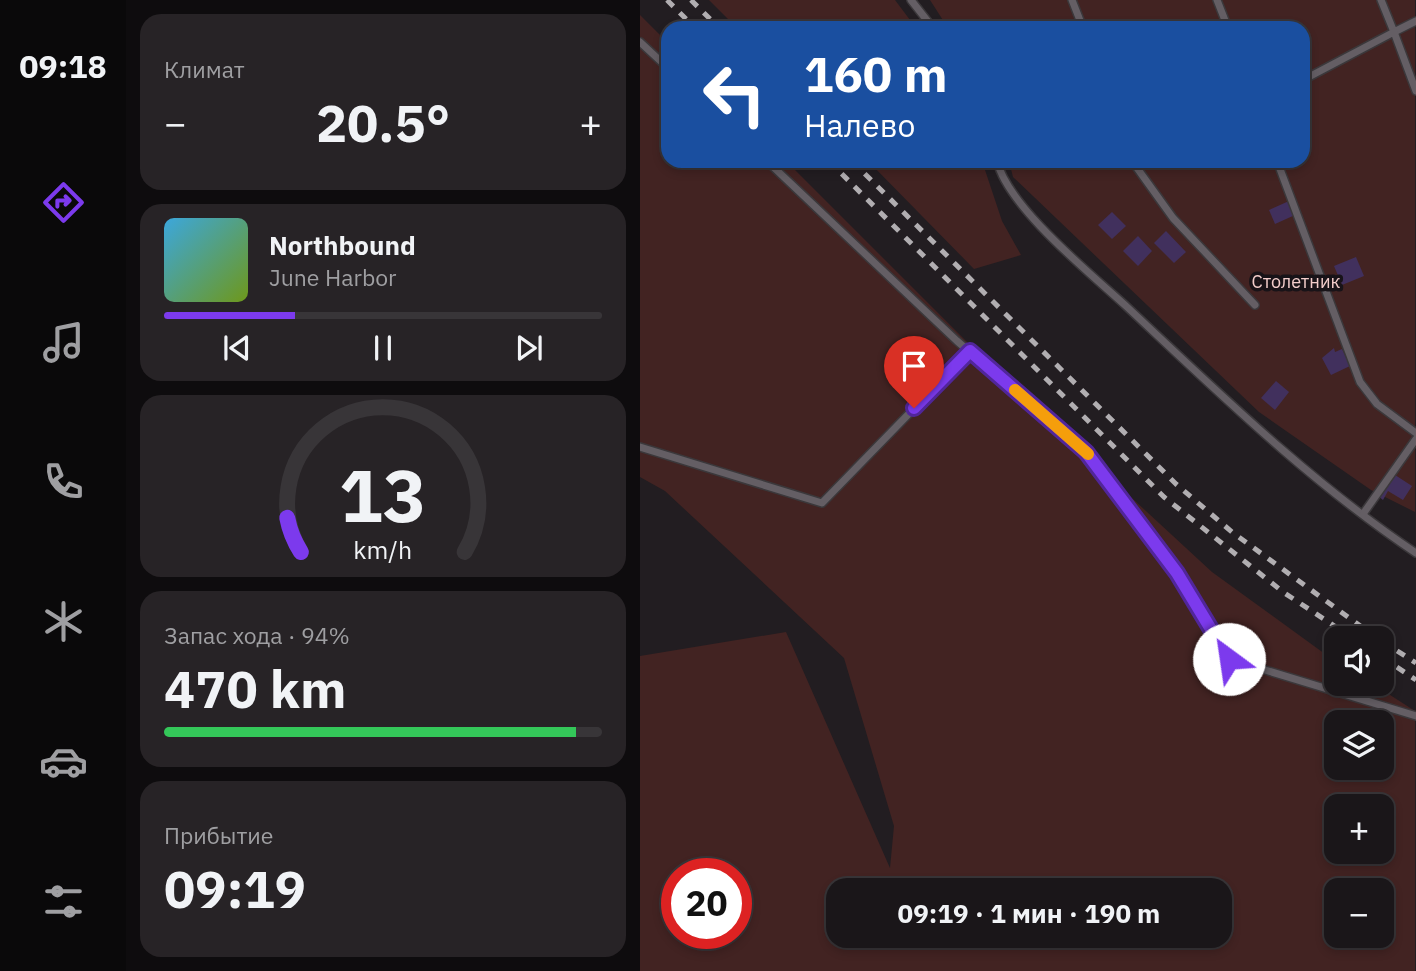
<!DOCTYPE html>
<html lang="ru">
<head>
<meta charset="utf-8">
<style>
	:root { --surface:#1a1619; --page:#272326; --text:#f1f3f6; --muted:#9f9fa2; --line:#383538; --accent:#7c3aed }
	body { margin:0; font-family:"IBM Plex Sans",sans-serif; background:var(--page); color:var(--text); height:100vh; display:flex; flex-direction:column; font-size:26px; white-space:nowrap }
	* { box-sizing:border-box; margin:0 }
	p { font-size:23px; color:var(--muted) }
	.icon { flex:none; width:38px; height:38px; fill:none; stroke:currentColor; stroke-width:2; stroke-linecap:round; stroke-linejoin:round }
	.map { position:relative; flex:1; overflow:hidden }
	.sheet { display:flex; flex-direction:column; gap:14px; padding:14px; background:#0e0c0e; width:514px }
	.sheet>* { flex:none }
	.hud { position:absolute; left:21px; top:21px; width:649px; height:147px; border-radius:21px; box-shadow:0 4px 10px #0003,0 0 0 2px var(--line); background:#1a4fa0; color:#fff; overflow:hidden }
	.controls { position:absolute; left:684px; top:626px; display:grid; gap:14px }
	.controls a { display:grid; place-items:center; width:70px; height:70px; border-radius:14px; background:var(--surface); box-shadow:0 4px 10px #0003,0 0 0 2px var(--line); font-size:35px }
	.speed { position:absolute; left:21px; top:858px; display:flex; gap:14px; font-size:35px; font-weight:700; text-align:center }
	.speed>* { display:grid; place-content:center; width:91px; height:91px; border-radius:50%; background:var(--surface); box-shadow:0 4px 10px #0003,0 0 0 2px var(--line); line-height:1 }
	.speed .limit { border:10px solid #d22; background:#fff; color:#111 }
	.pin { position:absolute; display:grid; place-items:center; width:60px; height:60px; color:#fff; margin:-72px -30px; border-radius:50% 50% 50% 0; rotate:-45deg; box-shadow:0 0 7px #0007 }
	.pin .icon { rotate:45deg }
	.me { position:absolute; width:77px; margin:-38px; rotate:329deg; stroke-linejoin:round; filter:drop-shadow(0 0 5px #0008) }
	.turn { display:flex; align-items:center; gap:24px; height:147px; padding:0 28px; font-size:32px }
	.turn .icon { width:91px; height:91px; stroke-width:2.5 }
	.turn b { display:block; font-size:49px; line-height:60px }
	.big { font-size:52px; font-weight:800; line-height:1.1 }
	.sheet .tile { flex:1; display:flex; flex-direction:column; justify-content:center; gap:10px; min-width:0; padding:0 24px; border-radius:21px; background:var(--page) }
	.sheet .dial { align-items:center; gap:0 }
	.dial svg { height:182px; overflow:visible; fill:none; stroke:var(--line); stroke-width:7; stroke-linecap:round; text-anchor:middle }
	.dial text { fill:var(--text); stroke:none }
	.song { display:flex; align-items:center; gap:21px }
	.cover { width:84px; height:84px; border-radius:10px; background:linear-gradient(135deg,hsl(200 70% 55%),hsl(80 70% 35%)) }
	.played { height:7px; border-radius:4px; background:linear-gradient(90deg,var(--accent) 30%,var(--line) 30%) }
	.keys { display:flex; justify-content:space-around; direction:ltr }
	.heat { display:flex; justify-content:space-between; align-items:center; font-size:38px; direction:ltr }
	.charge { height:10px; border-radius:5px; background:linear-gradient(90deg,#34c759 94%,var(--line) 0) }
	.trip { position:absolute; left:186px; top:878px; width:406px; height:70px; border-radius:21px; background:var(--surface); box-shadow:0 4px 10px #0003,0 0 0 2px var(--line); font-weight:800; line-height:70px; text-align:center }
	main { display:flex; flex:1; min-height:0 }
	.tab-bar { display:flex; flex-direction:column; width:126px; justify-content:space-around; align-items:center; background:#0a090a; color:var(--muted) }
	.tab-bar .icon { width:49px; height:49px }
	.tab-bar .current { color:var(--accent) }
	.tab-bar b { font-size:32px; color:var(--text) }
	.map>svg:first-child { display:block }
</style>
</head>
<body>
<main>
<nav class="tab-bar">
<b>09:18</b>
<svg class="icon current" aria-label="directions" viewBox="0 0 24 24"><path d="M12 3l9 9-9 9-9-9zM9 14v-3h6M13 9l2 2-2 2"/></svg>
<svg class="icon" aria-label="music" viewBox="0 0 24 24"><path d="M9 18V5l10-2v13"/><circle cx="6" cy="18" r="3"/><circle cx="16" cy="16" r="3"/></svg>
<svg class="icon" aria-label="phone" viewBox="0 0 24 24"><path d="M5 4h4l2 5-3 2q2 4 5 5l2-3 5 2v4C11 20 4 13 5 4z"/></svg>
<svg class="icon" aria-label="climate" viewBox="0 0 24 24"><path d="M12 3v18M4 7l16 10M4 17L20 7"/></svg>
<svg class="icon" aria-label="car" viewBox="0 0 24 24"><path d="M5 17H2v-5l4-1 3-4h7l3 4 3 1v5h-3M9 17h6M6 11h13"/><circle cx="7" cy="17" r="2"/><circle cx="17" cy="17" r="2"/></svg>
<svg class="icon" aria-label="filters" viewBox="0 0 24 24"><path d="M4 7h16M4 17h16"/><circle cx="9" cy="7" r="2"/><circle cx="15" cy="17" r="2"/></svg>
</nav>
<section class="sheet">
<div class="tile"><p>Климат</p>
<div class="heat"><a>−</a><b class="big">20.5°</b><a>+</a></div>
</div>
<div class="tile">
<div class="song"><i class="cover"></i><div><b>Northbound</b><p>June Harbor</p></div></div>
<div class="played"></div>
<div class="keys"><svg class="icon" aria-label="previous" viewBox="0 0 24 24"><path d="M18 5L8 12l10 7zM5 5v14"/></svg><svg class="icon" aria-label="pause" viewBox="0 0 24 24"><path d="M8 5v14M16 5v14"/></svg><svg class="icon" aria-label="next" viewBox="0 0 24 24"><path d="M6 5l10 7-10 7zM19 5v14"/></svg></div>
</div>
<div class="tile dial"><svg viewBox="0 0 100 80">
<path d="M14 69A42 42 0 1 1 86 69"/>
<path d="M14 69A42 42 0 0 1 8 54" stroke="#7c3aed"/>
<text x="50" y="56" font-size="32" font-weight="700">13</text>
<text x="50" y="72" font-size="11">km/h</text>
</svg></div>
<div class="tile"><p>Запас хода · 94%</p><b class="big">470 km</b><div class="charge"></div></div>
<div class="tile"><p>Прибытие</p><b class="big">09:19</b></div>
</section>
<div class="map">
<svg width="776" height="971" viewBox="0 0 776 971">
	<rect width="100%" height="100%" fill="#221d21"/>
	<g fill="#422322" fill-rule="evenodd">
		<path d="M 69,0 L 255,0 L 276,28 L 97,28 Z"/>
		<path d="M 290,0 L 775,0 L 775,512 L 731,490 L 619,412 L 373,177 L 369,161 L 663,161 L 663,28 L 308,28 Z"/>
		<path d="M 0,15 L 28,43 L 28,161 L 146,161 L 376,391 L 572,572 L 696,662 L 696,684 L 733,684 L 775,711 L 775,971 L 0,971 L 0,656 L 146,632 L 250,868 L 254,826 L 204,658 L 25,491 L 0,477 ZM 696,723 L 742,723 L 742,768 L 696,768 ZM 696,807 L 742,807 L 742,852 L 696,852 ZM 37,873 L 96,873 L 96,933 L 37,933 ZM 198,891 L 579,891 L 579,936 L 198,936 ZM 696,891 L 742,891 L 742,936 L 696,936 Z"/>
		<path d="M 228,161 L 342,161 L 362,221 L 381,255 L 334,269 Z"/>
	</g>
	<g fill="#41305d">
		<path d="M 649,201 L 655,215 L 635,224 L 629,210 Z"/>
		<path d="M 472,212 L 486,226 L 472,239 L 458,225 Z"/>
		<path d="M 526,231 L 546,252 L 534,263 L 514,243 Z"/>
		<path d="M 498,236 L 512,251 L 498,266 L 483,251 Z"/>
		<path d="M 716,257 L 724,276 L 702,285 L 694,266 Z"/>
		<path d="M 694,348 L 695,352 L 702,349 L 710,366 L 691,375 L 682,358 Z"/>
		<path d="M 636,381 L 649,392 L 635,410 L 621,398 Z"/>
		<path d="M 752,473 L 772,486 L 763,500 L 748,491 L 743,500 L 738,496 Z"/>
	</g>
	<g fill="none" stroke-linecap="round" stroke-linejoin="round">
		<g stroke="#3b383b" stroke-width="10">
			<g id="service">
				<path d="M 271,0 L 293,28"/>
				<path d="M 432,0 L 443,28"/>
				<path d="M 577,0 L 588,28"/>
				<path d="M 741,0 L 754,32 L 776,21"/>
				<path d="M 0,42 L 28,68"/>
				<path d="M 663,80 L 754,32 L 776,91"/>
				<path d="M 127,161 L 317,341 L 446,452 L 537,573 L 589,659 L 776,716"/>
				<path d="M 357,161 C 368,207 450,273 486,306 C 579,393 670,482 776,553"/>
				<path d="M 492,161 L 533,218 L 615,305"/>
				<path d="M 637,161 L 720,382 L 737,404 L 776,433"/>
				<path d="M 0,447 L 182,503 L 330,351"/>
				<path d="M 723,514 L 776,439"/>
			</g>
		</g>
		<use href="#service" stroke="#645e64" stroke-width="7"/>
		<g stroke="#b1aeb1" stroke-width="5" stroke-dasharray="9 9" stroke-linecap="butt">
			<path d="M 27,0 L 55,28"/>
			<path d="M 51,0 L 79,28"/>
			<path d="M 189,161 L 524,497 L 643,592 L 714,639"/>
			<path d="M 212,161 L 536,484 L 592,532 L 738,639"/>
			<path d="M 742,641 L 776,663"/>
			<path d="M 742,657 L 776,680"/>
		</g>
	</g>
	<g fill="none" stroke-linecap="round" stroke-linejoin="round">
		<g stroke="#51269a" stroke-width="18">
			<path id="route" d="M 274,408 L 330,351 L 446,452 L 537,573 L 589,659"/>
		</g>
		<use href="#route" stroke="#7c3aed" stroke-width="12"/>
		<path stroke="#f59e0b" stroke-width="12" d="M 375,390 L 448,454"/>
	</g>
	<g text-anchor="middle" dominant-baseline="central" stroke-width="7" stroke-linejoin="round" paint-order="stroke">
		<g font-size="18" fill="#f3cdcb" stroke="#181318">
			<text x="656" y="281">Столетник</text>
		</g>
	</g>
</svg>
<div class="controls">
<a><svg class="icon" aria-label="sound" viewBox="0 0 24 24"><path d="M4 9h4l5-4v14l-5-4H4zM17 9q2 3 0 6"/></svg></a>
<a><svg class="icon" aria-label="layers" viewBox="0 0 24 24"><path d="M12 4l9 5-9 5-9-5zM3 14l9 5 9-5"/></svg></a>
<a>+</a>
<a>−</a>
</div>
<div class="speed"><div class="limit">20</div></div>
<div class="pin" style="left:274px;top:408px;background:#d93025"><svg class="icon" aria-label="arrive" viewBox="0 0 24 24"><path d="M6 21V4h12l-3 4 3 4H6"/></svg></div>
<svg class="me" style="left:589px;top:659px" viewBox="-20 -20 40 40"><circle r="19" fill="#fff"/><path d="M0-13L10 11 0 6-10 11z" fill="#7c3aed"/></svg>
<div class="trip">09:19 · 1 мин · 190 m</div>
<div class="hud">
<div class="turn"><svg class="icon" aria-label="left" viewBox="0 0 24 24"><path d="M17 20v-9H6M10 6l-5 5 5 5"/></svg><div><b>160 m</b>Налево</div></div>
</div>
</div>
</main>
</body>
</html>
